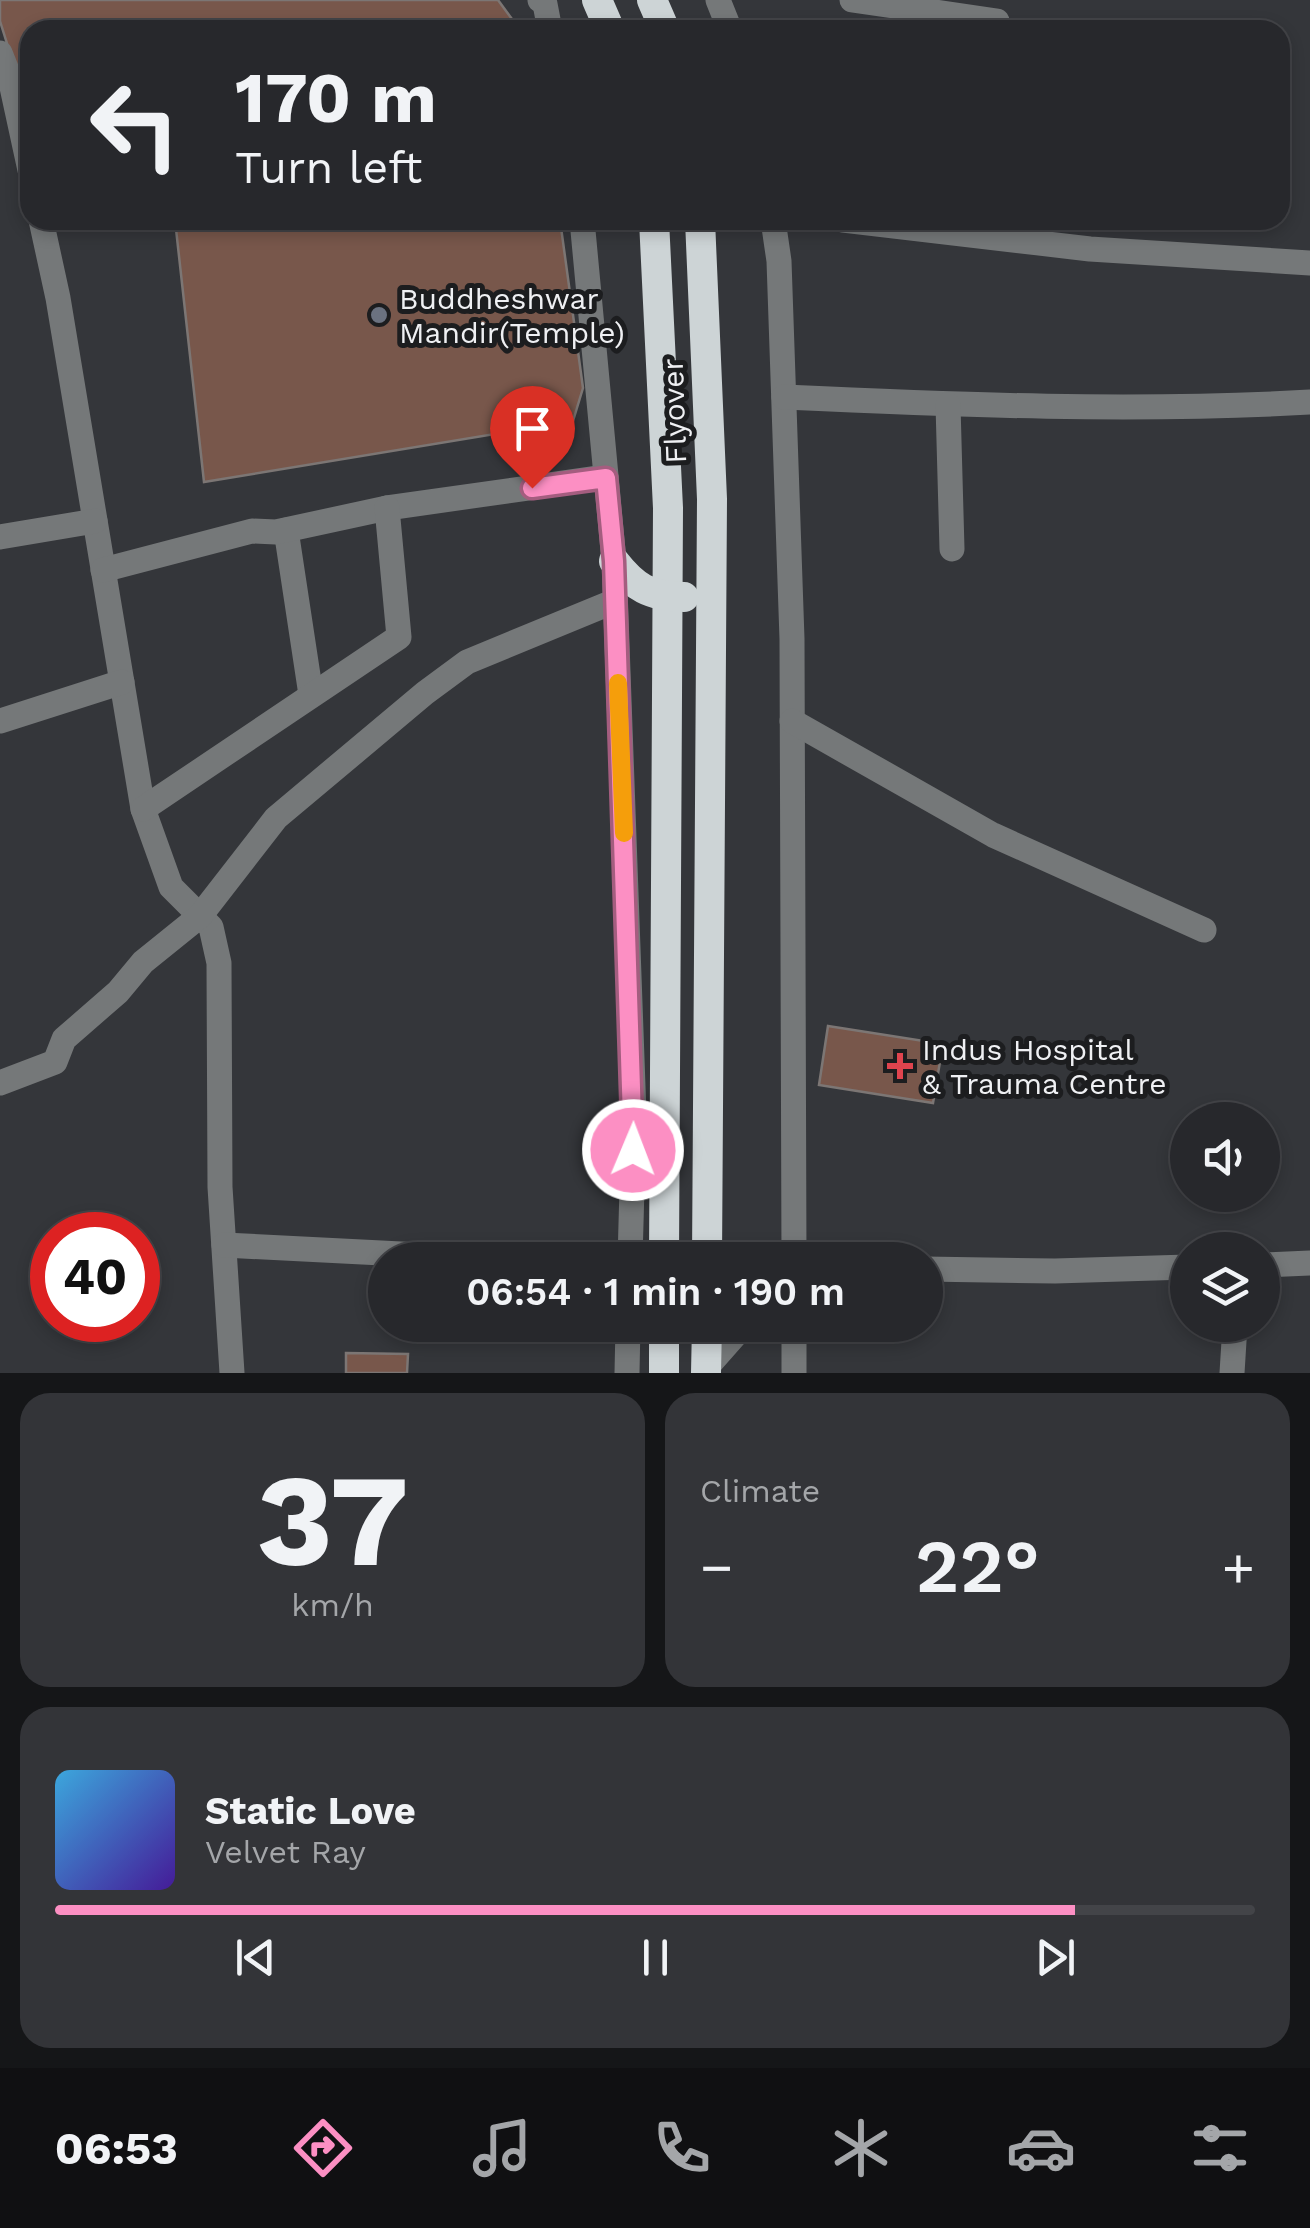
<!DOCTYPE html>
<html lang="en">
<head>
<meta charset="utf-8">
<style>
	:root { --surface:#27282c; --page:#333438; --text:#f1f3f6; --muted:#a4a6a9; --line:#434448; --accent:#fc8fc3 }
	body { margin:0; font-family:"Work Sans",sans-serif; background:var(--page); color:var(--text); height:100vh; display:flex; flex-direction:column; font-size:38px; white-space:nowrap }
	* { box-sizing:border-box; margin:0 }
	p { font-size:32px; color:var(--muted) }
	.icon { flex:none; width:55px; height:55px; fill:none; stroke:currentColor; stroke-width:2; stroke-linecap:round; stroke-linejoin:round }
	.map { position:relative; height:1373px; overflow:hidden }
	.side { display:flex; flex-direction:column; gap:20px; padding:20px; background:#151618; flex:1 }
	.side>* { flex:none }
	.guide { position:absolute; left:20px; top:20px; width:1270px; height:210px; border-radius:30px; box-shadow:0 5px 15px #0003,0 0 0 2px var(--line); background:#27282c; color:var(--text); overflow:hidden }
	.tools { position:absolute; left:1170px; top:1102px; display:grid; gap:20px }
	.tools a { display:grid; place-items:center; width:110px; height:110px; border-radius:50%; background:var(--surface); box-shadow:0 5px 15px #0003,0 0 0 2px var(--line); font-size:50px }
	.speed { position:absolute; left:30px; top:1212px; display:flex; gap:20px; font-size:50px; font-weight:700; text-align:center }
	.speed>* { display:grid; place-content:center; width:130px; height:130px; border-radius:50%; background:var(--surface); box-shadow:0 5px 15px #0003,0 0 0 2px var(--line); line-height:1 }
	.speed .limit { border:15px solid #d22; background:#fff; color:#111 }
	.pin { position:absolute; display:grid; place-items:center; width:85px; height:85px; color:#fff; margin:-102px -42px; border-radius:50% 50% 50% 0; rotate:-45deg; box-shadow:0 0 10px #0007 }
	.pin .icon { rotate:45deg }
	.me { position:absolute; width:110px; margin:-55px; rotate:1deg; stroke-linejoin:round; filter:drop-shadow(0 0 8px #0008) }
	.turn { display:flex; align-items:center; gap:35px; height:210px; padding:0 50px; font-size:45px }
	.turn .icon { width:130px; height:130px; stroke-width:2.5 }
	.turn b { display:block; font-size:70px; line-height:85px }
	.big { font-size:75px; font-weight:600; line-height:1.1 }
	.side .widget { flex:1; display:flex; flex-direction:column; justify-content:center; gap:15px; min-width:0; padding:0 35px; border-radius:30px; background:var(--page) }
	.side .dial { align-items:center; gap:0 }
	.dial b { font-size:130px; line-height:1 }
	.song { display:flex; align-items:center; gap:30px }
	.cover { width:120px; height:120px; border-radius:15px; background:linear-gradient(135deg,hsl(200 70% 55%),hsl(260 70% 35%)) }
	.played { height:10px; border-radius:5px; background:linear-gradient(90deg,var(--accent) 85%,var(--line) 85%) }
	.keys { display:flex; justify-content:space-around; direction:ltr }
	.heat { display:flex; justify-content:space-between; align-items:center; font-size:55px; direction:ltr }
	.side .tiles { flex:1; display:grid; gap:20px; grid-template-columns:1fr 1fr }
	.widget:last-child { grid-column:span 2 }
	.trip { position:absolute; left:368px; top:1242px; width:575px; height:100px; border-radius:50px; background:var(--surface); box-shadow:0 5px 15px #0003,0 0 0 2px var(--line); font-weight:600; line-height:100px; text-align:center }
	.tabs { display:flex; height:160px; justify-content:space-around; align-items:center; background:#101012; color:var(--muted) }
	.tabs .icon { width:70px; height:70px }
	.tabs .current { color:var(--accent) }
	.tabs b { font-size:45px; color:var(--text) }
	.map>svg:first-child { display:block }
</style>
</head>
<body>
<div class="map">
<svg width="1310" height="1373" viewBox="0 0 1310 1373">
	<rect width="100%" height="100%" fill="#34363a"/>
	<g fill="#78574b" stroke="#7c7674" stroke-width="2.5">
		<path d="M 0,0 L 498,0 L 520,30 L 30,30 L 30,117 L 0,21 Z"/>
		<path d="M 175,220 L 560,220 L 583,388 L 573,421 L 204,482 Z"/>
		<path d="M 828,1026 L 943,1044 L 933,1103 L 819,1085 Z"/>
		<path d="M 346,1353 L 408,1354 L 407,1373 L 346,1373 Z"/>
	</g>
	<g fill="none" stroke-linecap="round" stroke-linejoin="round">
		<g stroke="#757879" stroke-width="25">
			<path d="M 540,0 L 545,4 L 550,30"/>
			<path d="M 718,0 L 730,30"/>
			<path d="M 852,0 L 997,21"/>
			<path d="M 0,53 L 10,78 L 30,170"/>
			<path d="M 41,220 L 58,298 L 143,809 L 171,887 L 211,927 L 219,963 L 220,1187 L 232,1373"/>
			<path d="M 582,220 L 614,561 L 634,1114 L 630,1260"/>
			<path d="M 773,220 L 779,261 L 792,639 L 794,1260"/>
			<path d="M 843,220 L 1090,249 L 1310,263"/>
			<path d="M 784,397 C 959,405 1135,412 1310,402"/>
			<path d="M 948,405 L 952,549"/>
			<path d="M 286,530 L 311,695"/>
			<path d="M 0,537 L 95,521"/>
			<path d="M 103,570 L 252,531 L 276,532 L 387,508 L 606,477"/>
			<path d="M 0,721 L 122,682"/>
			<path d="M 792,721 L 993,835 L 1204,930"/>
			<path d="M 143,809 L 399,637 L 387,508"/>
			<path d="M 0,1083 L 55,1062 L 64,1039 L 118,992 L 143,962 L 200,916 L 276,818 L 425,693 L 467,662 L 615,601"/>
			<path d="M 224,1245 L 519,1260"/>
			<path d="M 1262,1265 L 1310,1263"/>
			<path d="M 925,1269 L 1055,1271 L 1188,1267"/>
			<path d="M 706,1368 L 744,1325"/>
			<path d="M 627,1373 L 628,1325"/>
			<path d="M 794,1373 L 794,1325"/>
			<path d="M 1232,1373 L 1235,1325"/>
		</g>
		<g stroke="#cdd4d6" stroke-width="30">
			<path d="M 597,0 L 610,30"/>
			<path d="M 652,0 L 665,30"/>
			<path d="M 654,220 L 668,508 L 664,1260"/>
			<path d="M 700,220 L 712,499 L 707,1260"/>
			<path d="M 614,561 C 635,588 649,596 684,597"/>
			<path d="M 664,1373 L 664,1325"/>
			<path d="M 706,1373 L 707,1325"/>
		</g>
	</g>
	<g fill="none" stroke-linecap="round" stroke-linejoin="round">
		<g stroke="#a45d7f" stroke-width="25">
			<path id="route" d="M 532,488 L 606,478 L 614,561 L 633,1150"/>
		</g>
		<use href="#route" stroke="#fc8fc3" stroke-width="18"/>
		<path stroke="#f59e0b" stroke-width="18" d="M 618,683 L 624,833"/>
	</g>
	<circle fill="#6b7280" stroke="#1c1d1f" stroke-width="4" cx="379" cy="315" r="10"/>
	<path fill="#e0444e" stroke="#1c1d1f" stroke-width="4" d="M895 1051h10v10h10v10h-10v10h-10v-10h-10v-10h10z"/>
	<g text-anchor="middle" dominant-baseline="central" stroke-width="10" stroke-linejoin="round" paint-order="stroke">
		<g font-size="30" fill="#eff0f3" stroke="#1c1d1f" text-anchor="start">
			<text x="399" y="298">Buddheshwar<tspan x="399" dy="34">Mandir(Temple)</tspan></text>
			<text x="922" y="1049">Indus Hospital<tspan x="922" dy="34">&amp; Trauma Centre</tspan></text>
		</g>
		<g font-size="30" fill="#eff0f3" stroke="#1c1d1f">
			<text transform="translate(674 411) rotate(-92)">Flyover</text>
		</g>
	</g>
</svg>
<div class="tools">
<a><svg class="icon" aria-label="sound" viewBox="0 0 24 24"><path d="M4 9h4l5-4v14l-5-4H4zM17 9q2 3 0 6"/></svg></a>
<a><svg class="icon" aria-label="layers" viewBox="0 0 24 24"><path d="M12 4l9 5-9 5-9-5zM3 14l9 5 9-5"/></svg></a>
</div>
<div class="speed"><div class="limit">40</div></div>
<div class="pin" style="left:532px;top:488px;background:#d93025"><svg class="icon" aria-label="arrive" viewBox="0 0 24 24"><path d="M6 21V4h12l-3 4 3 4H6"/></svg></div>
<svg class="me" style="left:633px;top:1150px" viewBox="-20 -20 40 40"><circle r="17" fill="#fc8fc3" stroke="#fff" stroke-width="3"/><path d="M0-11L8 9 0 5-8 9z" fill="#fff"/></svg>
<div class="trip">06:54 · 1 min · 190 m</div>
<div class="guide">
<div class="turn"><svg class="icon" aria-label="left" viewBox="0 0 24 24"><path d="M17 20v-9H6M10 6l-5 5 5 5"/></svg><div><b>170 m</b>Turn left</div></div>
</div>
</div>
<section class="side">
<div class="tiles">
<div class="widget dial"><b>37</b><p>km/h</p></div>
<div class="widget"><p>Climate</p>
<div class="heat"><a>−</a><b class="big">22°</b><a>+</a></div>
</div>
<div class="widget">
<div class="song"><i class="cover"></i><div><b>Static Love</b><p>Velvet Ray</p></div></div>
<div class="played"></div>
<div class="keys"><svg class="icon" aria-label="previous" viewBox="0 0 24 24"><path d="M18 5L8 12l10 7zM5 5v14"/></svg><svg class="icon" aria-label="pause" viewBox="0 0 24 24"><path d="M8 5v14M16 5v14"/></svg><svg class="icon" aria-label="next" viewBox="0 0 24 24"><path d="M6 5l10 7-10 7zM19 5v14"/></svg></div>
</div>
</div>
</section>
<nav class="tabs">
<b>06:53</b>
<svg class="icon current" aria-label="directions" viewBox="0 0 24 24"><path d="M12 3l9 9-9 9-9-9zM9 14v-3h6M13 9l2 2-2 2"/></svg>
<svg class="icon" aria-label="music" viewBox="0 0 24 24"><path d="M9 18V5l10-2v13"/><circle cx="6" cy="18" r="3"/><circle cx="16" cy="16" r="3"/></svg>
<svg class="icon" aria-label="phone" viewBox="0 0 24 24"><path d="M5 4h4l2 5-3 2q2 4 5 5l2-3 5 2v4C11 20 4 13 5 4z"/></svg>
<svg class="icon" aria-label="climate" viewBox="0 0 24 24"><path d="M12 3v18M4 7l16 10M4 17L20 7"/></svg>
<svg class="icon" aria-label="car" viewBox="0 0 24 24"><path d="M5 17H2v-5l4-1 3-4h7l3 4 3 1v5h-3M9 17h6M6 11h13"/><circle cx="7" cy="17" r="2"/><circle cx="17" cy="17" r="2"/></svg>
<svg class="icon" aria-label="filters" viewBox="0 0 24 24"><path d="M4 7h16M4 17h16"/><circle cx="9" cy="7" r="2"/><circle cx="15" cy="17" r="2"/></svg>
</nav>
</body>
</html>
